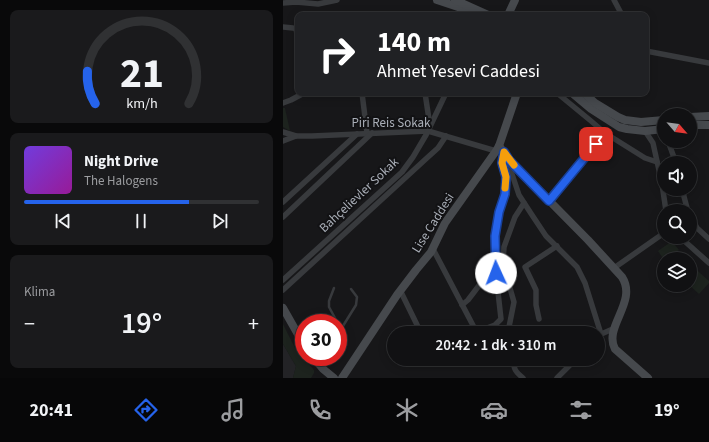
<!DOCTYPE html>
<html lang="tr">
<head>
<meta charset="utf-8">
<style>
	:root { --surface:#111113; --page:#1a1a1c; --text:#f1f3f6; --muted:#9c9da0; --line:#303133; --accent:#2563eb }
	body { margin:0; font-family:"Source Sans 3",sans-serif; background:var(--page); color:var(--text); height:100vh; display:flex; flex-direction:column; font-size:15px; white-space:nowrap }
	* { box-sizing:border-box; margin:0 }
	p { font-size:13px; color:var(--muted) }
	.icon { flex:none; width:22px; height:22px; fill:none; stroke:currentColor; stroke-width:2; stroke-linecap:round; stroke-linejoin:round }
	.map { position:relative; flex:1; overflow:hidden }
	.sheet { display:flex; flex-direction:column; gap:10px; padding:10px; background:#09090a; width:283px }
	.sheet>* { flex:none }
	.guide { position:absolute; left:12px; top:12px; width:354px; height:84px; border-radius:8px; box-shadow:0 2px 10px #0003,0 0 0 1px var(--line); background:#202124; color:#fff; overflow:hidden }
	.needle { width:26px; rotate:118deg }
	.fabs { position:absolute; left:374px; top:108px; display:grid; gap:8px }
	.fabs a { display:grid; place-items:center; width:40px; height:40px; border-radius:50%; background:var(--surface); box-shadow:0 2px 10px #0003,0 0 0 1px var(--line); font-size:20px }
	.speed { position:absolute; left:12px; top:314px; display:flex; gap:8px; font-size:20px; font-weight:700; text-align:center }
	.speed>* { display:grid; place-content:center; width:52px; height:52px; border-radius:50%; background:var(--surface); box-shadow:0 2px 10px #0003,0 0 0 1px var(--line); line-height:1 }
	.speed .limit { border:6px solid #d22; background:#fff; color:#111 }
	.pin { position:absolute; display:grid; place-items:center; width:34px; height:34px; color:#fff; margin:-17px; border-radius:8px; box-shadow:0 2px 6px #0006 }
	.me { position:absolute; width:44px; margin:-22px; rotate:358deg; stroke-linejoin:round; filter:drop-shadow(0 0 3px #0008) }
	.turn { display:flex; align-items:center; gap:14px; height:84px; padding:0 16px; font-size:18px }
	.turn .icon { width:52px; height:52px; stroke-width:2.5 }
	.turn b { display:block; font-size:28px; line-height:34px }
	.big { font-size:30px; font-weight:600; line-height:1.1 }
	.sheet .tile { flex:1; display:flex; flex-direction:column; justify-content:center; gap:6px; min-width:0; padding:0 14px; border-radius:8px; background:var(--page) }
	.sheet .dial { align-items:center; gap:0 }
	.dial svg { height:104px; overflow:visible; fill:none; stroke:var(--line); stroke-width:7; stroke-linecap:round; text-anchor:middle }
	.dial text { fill:var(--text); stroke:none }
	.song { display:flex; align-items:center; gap:12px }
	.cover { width:48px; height:48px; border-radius:6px; background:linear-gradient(135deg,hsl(260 70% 55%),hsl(300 70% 35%)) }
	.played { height:4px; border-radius:2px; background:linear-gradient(90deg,var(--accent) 70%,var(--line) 70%) }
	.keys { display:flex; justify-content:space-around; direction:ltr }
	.heat { display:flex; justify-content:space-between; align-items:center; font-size:22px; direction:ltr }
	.trip { position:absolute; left:104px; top:326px; width:218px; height:40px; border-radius:20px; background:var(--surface); box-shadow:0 2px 10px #0003,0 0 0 1px var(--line); font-weight:600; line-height:40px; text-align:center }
	.dock { display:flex; height:64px; justify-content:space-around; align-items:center; background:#070708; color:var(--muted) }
	.dock .icon { width:28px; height:28px }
	.dock .current { color:var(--accent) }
	.dock b { font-size:18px; color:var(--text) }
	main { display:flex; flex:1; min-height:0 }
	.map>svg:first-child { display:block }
</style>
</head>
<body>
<main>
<section class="sheet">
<div class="tile dial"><svg viewBox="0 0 100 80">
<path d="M14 69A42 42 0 1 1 86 69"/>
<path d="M14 69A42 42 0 0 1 8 44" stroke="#2563eb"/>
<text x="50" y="56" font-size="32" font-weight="700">21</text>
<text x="50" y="72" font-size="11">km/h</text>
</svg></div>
<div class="tile">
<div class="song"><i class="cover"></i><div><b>Night Drive</b><p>The Halogens</p></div></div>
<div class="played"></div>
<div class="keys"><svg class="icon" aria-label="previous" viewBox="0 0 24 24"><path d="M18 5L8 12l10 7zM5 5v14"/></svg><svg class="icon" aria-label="pause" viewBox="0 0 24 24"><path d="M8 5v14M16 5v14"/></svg><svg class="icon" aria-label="next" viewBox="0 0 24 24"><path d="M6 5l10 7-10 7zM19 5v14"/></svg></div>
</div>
<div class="tile"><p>Klima</p>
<div class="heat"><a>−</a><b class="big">19°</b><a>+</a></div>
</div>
</section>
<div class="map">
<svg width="426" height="378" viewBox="0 0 426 378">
	<rect width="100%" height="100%" fill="#171719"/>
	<path fill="#232326" d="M 0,344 L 13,366 L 10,378 L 0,378 Z"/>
	<g fill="#1d231e">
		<path d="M 0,108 L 2,108 L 7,131 L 0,127 Z"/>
		<path d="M 389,241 L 396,250 L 383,259 L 381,259 L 381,260 L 375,251 Z"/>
		<path d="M 407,264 L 426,281 L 426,283 L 416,294 L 406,285 L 407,285 Z"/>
		<path d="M 0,324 L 12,348 L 31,370 L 31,373 L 28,378 L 10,378 L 13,366 L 0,344 Z"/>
	</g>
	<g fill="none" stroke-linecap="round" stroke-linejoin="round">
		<g stroke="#383a3d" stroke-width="2.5">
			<path d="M 51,288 L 46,301 L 46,307 L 58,329"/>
			<path d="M 55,334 L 73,305 L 74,297 L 68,289"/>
			<path d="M 37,363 L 41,357"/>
		</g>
		<g stroke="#383a3d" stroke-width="5.5">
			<path d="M 331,0 L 339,15"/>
			<path d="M 0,3 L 13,2 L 35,4 L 54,0"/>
			<path d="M 0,27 L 10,28 L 13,29 L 15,39"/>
			<path d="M 363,51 L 426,63"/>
			<path d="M 79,93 L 84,133"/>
			<path d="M 142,93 L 147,126"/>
			<path d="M 274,93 L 308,121 L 322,133 L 362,158 L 374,162"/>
			<path d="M 0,103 L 8,100 L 21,93"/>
			<path d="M 362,131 L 370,143 L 379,184 L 383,211"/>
			<path d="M 0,132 L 13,136 L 29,136 L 145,131 L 213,151"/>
			<path d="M 0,141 L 13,136"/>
			<path d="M 385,141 L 393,163"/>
			<path d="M 226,160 L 229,174 L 236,195 L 249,215 L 263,236 L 294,267 L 302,283 L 318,334"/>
			<path d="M 399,189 L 404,208 L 405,211"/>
			<path d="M 266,201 L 322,133"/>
			<path d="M 0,202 L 74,134"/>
			<path d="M 407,215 L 414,228 L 426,239"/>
			<path d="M 0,217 L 89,133"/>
			<path d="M 397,237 L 426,263"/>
			<path d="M 150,249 L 194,333"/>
			<path d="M 331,268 L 381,233"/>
			<path d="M 0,280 L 119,172 L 130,157 L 143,135 L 163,93"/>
			<path d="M 0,290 L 145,157 L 155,148 L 163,136"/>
			<path d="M 117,290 L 138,333"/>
			<path d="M 179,305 L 185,300 L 201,279 L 213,273"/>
			<path d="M 256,319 L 253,305 L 253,290 L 242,267 L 274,246"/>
			<path d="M 193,332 L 212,325 L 218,319 L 214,283 L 212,236 L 216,212 L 222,194 L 223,177 L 219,163 L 221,152"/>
			<path d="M 229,333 L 226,327 L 231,302 L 220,264 L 221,247 L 232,217 L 241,203"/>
			<path d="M 316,335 L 332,328"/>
			<path d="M 230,359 C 231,370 232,371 240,378"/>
			<path d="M 274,378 L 289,363 L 291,359"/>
		</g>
		<g stroke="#46494d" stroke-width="8">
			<path d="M 154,0 L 175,7 L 191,15"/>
			<path d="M 172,0 L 205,15"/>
			<path d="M 225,15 L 232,0"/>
			<path d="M 289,93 L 308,109 L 336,127 L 344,129 L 362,131 L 381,129"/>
			<path d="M 301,93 L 312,103 L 335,117 L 342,120 L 358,122 L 381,120"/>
			<path d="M 407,117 L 426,116"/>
			<path d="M 407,125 L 426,125"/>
			<path d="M 216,146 L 223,155 L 232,166 L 305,240 L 339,277 C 355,302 320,327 332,349 L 365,378"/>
			<path d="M 0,308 L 21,345"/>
			<path d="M 30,357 L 40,369 L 51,378"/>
			<path d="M 59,378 L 114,295 L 133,270 L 148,252 L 162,223 L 213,151 L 216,146 L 234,93"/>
		</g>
	</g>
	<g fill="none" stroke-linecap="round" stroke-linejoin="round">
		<g stroke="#184099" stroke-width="10">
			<path id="route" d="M 213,273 L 212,236 L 216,212 L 222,194 L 223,177 L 219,163 L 221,152 L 226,160 L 266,201 L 313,144"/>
		</g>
		<use href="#route" stroke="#2563eb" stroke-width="7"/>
		<path stroke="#f59e0b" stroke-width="7" d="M 222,188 L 223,177 L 219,163 L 221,152 L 231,165"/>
	</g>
	<g text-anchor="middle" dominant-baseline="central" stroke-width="4" stroke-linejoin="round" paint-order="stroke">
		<g font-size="13" fill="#aaafb8" stroke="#121214">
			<text x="108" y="123">Piri Reis Sokak</text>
			<text transform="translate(76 195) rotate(-43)">Bahçelievler Sokak</text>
			<text transform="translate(150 223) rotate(-58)">Lise Caddesi</text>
		</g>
	</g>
</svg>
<div class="fabs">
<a><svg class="needle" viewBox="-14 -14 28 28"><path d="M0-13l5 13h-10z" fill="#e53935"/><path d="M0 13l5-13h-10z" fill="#9c9da0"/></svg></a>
<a><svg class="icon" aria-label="sound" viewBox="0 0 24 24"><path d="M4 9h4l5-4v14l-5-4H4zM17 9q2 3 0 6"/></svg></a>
<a><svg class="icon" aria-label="search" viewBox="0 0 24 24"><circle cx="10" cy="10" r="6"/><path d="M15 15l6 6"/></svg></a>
<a><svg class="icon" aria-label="layers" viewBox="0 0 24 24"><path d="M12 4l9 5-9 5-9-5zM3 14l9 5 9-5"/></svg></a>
</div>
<div class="speed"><div class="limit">30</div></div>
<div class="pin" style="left:313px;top:144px;background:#d93025"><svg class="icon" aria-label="arrive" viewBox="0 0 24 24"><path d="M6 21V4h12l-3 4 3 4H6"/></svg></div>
<svg class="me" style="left:213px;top:273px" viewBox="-20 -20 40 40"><circle r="19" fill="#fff"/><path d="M0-13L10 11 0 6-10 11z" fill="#2563eb"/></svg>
<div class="trip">20:42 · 1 dk · 310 m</div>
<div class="guide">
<div class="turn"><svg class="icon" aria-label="right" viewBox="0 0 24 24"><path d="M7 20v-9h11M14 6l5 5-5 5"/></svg><div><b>140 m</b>Ahmet Yesevi Caddesi</div></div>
</div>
</div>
</main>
<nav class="dock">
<b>20:41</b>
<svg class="icon current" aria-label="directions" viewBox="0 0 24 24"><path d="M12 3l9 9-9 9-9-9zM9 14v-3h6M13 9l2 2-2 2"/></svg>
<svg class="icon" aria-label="music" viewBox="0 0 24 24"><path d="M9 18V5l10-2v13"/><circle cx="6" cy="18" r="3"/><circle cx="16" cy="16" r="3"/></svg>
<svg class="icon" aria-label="phone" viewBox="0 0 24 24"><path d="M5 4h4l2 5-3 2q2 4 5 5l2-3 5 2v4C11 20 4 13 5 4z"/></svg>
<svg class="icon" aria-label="climate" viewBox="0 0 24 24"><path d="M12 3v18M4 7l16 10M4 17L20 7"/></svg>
<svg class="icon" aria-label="car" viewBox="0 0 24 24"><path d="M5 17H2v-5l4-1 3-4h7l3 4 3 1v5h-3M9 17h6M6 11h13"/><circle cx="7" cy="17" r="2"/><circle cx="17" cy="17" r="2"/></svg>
<svg class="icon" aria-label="filters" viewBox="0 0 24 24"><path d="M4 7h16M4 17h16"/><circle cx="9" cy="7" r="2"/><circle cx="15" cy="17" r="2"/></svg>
<b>19°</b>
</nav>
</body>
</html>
